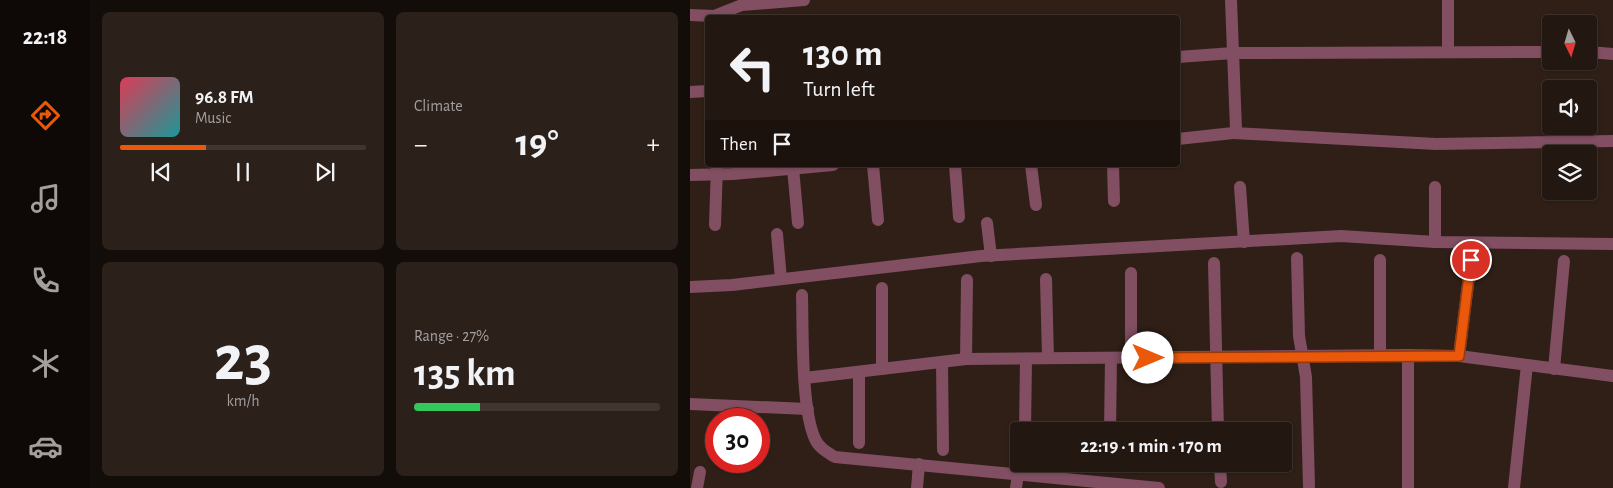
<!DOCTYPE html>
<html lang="en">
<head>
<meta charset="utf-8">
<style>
	:root { --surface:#231711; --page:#2b201a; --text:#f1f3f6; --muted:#a39f9f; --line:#403631; --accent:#ea580c }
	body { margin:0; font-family:"Alegreya Sans",sans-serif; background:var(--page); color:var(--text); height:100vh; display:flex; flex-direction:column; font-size:19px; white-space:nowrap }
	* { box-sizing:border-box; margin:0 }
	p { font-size:16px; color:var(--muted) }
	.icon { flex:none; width:28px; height:28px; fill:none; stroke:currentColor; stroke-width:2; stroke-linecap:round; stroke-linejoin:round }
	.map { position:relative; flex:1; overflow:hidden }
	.drawer { display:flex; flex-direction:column; gap:12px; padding:12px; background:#130d09; width:600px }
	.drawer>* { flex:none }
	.guide { position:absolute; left:15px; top:15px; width:475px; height:152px; border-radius:5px; box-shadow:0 1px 4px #0004,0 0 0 1px var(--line); background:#231711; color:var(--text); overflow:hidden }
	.needle { width:32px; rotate:175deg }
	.buttons { position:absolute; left:852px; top:15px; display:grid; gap:10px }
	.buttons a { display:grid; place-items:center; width:55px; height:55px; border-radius:5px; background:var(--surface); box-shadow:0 1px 4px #0004,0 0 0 1px var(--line); font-size:25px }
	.speed { position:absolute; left:15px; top:408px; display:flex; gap:10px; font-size:25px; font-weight:700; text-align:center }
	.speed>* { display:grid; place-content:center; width:65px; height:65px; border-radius:50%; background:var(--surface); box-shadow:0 1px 4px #0004,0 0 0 1px var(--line); line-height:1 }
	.speed .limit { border:8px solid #d22; background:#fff; color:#111 }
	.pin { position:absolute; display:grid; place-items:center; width:42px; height:42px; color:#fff; margin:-21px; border:2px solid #fff; border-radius:50%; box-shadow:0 1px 5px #0007 }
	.me { position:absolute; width:55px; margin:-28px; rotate:90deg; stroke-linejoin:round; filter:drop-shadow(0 0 4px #0008) }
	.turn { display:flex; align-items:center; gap:18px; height:105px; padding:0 15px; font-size:22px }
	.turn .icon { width:65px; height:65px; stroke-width:2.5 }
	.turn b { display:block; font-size:35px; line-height:42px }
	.then { display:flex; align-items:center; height:48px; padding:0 15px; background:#0003; gap:10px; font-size:19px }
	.big { font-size:38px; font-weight:700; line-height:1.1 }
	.drawer .card { flex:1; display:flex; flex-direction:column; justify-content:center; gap:8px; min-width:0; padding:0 18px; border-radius:8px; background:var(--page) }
	.drawer .dial { align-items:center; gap:0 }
	.dial b { font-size:65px; line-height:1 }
	.song { display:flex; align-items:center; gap:15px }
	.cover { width:60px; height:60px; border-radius:8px; background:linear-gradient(135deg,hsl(350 70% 55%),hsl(180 70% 35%)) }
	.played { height:5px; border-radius:2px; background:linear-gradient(90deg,var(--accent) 35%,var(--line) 35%) }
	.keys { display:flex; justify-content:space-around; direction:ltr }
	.heat { display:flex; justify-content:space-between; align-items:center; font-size:28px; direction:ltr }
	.charge { height:8px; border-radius:4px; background:linear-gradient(90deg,#34c759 27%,var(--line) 0) }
	.drawer .tiles { flex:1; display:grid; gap:12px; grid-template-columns:repeat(2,1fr) }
	.trip { position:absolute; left:320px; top:422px; width:282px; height:50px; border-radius:5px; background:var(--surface); box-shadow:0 1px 4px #0004,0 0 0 1px var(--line); font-weight:700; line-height:50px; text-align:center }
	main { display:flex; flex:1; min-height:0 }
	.dock { display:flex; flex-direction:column; width:90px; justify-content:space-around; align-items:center; background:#0e0907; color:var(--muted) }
	.dock .icon { width:35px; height:35px }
	.dock .active { color:var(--accent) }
	.dock b { font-size:22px; color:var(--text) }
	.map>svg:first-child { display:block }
</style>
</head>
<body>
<main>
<nav class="dock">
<b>22:18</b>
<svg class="icon active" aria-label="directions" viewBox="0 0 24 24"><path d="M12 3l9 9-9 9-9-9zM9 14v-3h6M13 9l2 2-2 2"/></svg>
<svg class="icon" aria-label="music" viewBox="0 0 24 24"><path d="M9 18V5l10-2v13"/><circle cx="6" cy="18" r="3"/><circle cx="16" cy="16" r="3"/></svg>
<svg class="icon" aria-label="phone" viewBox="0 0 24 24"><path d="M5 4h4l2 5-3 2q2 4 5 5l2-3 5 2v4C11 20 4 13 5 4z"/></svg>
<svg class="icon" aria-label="climate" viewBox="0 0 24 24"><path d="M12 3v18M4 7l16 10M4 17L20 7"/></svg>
<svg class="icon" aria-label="car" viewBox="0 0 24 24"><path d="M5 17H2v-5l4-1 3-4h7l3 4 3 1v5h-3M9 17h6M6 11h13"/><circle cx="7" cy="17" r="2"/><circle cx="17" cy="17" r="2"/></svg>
</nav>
<section class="drawer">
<div class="tiles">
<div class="card">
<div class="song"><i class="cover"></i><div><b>96.8 FM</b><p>Music</p></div></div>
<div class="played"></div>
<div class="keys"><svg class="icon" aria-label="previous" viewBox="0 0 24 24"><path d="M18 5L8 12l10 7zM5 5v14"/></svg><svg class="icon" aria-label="pause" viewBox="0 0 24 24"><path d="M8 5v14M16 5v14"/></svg><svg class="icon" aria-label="next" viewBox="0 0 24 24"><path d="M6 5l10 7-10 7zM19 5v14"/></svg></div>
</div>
<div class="card"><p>Climate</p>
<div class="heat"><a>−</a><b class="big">19°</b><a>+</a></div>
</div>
<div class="card dial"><b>23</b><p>km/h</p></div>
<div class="card"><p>Range · 27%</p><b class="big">135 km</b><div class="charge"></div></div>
</div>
</section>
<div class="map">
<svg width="923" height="488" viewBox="0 0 923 488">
	<rect width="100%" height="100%" fill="#2f1f17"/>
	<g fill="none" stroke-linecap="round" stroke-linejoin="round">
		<g stroke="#814e62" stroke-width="12">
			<path d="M 758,0 L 758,51"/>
			<path d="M 0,15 L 24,16 L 52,5 L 114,0"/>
			<path d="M 899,52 L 923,54"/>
			<path d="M 488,57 L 543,53 L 861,52"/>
			<path d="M 0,92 L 18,91"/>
			<path d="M 543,133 L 746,144 L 923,141"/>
			<path d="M 488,139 L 543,133 L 546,129 L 541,0"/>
			<path d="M 183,165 L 188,220"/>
			<path d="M 265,165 L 269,217"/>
			<path d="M 341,165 L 346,205"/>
			<path d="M 423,165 L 424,201"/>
			<path d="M 103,168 L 108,223"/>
			<path d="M 0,175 L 43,174 L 143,165"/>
			<path d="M 550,187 L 554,242"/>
			<path d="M 297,223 L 301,256"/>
			<path d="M 25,225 L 27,165"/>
			<path d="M 87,234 L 91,279"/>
			<path d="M 745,242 L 745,187"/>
			<path d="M 607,258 L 609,336 L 616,377 L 619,486"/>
			<path d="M 524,263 L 528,431"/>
			<path d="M 356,279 L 358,358"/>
			<path d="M 0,287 L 42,285 L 291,256 L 651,236 L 745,242 L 923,244"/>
			<path d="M 192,288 L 192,369"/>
			<path d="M 112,295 C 113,331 111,408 125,439 C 129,448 137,452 145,457 L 469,488"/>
			<path d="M 718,355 L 718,488"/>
			<path d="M 690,356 L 690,260"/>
			<path d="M 769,356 L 781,260"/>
			<path d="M 441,358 L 441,273"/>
			<path d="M 276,359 L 277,280"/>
			<path d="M 252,362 L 253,450"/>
			<path d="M 864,369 L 874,261"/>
			<path d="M 115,378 L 276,359 L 718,355 L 769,356 L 923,376"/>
			<path d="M 0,404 L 118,409"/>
			<path d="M 335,431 L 336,359"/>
			<path d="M 420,431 L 421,358"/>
			<path d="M 169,443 L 169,372"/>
			<path d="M 530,464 L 531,482"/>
			<path d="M 420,465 L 420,464"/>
			<path d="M 7,488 L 10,472"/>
			<path d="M 227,488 L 229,464"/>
			<path d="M 326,488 L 328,474"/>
			<path d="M 824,488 L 837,365"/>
		</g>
	</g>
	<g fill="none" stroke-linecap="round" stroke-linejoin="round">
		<g stroke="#983908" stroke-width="12">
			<path id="route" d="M 458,358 L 769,356 L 781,260"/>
		</g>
		<use href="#route" stroke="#ea580c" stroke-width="9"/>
	</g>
</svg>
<div class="buttons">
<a><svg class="needle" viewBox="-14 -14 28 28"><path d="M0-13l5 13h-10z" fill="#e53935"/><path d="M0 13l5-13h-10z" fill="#a39f9f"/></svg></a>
<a><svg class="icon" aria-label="sound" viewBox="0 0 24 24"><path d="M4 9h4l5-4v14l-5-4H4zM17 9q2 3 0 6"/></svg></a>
<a><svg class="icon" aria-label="layers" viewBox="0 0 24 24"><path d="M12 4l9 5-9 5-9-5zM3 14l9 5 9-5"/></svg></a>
</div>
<div class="speed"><div class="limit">30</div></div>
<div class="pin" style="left:781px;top:260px;background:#d93025"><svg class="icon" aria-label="arrive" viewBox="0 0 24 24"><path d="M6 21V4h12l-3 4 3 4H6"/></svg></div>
<svg class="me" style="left:458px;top:358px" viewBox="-20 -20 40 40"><circle r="19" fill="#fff"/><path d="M0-13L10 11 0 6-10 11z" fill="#ea580c"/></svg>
<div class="trip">22:19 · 1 min · 170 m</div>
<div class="guide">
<div class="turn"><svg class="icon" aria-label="left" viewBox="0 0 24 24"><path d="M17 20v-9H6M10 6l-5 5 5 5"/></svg><div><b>130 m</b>Turn left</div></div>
<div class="then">Then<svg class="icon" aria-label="arrive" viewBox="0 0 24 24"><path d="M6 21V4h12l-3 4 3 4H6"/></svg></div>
</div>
</div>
</main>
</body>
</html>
